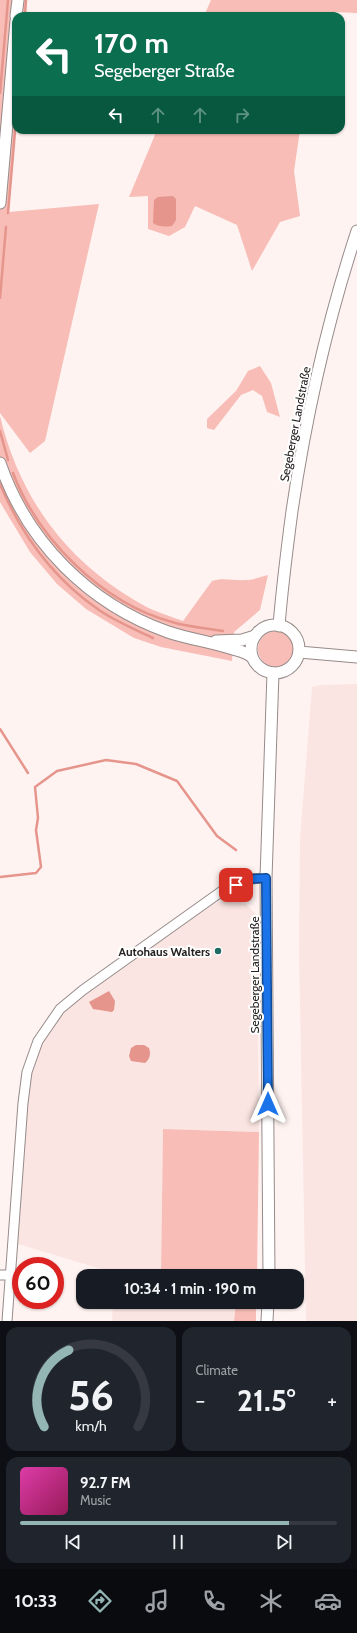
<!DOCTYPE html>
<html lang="en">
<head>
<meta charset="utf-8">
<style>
	:root { --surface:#171b24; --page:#20242c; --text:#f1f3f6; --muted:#9ea1a6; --line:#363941; --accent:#93b6b5 }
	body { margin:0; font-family:Cabin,sans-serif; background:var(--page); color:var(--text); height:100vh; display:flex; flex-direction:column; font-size:15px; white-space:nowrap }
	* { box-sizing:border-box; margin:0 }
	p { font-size:13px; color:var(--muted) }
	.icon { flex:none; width:22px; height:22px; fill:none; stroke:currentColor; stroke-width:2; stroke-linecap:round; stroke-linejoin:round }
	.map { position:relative; height:1321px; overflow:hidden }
	.side { display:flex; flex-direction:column; gap:6px; padding:6px; background:#0d0f14; flex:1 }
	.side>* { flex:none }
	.top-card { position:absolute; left:12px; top:12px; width:333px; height:122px; border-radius:12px; box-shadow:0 1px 3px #0004; background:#0b6e4f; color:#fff; overflow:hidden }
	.speed { position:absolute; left:12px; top:1257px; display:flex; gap:8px; font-size:20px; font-weight:700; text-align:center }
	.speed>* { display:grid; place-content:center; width:52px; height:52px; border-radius:50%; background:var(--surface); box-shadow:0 1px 3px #0004; line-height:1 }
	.speed .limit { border:6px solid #d22; background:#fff; color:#111 }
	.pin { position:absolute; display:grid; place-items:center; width:34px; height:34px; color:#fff; margin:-17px; border-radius:8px; box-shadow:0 2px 6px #0006 }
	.me { position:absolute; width:44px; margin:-22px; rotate:0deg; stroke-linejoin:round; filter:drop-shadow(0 0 3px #0008) }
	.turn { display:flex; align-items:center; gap:14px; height:84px; padding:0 16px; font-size:18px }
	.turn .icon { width:52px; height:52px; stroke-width:2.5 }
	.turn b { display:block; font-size:28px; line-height:34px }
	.lanes { display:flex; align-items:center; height:38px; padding:0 16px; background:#0003; justify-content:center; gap:20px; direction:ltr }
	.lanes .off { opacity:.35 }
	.big { font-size:30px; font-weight:800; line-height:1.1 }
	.side .widget { flex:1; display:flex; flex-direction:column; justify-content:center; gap:6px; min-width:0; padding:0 14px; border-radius:12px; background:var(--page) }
	.side .dial { align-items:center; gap:0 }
	.dial svg { height:104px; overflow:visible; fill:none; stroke:var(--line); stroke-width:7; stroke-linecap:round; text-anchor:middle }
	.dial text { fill:var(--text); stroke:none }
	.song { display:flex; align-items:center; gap:12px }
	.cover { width:48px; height:48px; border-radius:6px; background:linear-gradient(135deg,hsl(320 70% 55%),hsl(330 70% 35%)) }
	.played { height:4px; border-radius:2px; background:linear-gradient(90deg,var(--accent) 85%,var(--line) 85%) }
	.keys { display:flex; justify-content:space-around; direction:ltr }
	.heat { display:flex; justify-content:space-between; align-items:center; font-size:22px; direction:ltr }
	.side .tiles { flex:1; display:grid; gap:6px; grid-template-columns:1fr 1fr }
	.widget:last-child { grid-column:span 2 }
	.trip { position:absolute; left:76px; top:1269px; width:228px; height:40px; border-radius:12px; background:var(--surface); box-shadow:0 1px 3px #0004; font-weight:800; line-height:40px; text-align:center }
	.dock { display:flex; height:64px; justify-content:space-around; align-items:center; background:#090b0e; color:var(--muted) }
	.dock .icon { width:28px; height:28px }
	.dock .current { color:var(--accent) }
	.dock b { font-size:18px; color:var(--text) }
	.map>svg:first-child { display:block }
</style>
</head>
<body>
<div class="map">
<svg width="357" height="1321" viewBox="0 0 357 1321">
	<rect width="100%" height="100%" fill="#fff3f1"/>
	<g fill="#fbe5e2">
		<path d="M 357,684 L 357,1321 L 306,1321 L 299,952 L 300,839 L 312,687 L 321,685 Z"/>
		<path d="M 230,900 L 246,904 L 257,915 L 259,1132 L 163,1129 L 161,1276 L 114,1276 L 114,1273 L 18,1244 L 16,1219 L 27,1077 L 40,1040 L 61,1011 L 211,904 Z"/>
		<path d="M 113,1302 L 236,1302 L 234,1321 L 112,1321 Z"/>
	</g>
	<g fill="#f7bdb6">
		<path d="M 0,0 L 26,0 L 25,16 L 16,16 L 16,122 L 9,212 L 99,204 L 45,441 L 30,453 L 0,413 Z"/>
		<path d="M 211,0 L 357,0 L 357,13 L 335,12 L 335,16 L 204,16 Z"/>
		<path d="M 157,130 L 300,130 L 294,171 L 300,216 L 280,222 L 252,271 L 237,225 L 195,206 L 185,227 L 169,236 L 148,229 L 148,196 L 129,197 Z"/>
		<path d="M 260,366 L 271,383 L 280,417 L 267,412 L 262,396 L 253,390 L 241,395 L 214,430 L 207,428 L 207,419 L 236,391 L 248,371 Z"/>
		<path d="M 0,416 C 20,500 68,563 143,605 C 155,612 170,616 183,621 L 212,581 C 223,577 234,581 245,580 C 253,580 260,577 268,575 L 260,610 L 234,632 L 232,661 L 161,647 L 134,638 L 86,609 L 57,584 L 30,552 L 0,502 Z"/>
		<circle cx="276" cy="649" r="18"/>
		<path d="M 163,1129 L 259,1132 L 257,1276 L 161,1276 Z"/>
		<path d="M 236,1302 L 256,1302 L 256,1321 L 234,1321 Z"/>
	</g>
	<g fill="#e5958c">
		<path d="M 173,196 L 176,199 L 176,220 L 172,226 C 165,227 159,227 153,223 L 154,200 L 158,197 Z"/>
		<path d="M 109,991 L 115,1001 L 114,1010 L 112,1012 L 93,1009 L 89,1002 Z"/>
		<path d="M 136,1045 L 144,1045 L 149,1048 C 151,1054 150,1059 145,1063 L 131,1061 L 129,1056 L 131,1048 Z"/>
	</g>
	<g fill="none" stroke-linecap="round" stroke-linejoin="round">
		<g stroke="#e5958c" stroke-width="2.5">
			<path d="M 25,16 L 26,0"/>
			<path d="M 0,93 L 8,0"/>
			<path d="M 8,213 L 16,120"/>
			<path d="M 0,298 L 6,227"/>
			<path d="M 0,431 L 8,460"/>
			<path d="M 13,473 C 38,539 102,603 172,622 C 188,627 206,628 223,631"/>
			<path d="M 0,484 C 21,534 54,579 99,610 C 115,621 134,629 153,638"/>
			<path d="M 0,729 L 28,773"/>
			<path d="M 0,877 L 36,873 L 41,867 L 36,830 L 38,818 L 35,787 L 57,771 L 106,760 L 136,764 L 177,781 L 217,836 L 236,850"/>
		</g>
		<g stroke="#968b8a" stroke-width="11">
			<g id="minor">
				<path d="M 0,1275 L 10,1275"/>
				<path d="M 7,1321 L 23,1103 L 27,1072 L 38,1041 L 60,1009 L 83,990 L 222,891 L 250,879 L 266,878"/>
			</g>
		</g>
		<g stroke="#968b8a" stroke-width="13">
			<g id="major">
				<path d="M 16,16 L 18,0"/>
				<path d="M 0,203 L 16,21"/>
				<path d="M 0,463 C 27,542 89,604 168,632 C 189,639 211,642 233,649 C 240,651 246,652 252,657"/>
				<circle cx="275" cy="649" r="24"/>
				<path d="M 279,626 C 282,587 287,549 292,511 C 306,416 327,322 357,231"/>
				<path d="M 216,641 L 242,640 L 255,636"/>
				<path d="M 299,652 L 357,657"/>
				<path d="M 269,1276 L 266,878 L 273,673"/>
				<path d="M 267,1321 L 268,1302"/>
			</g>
		</g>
		<use href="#minor" stroke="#fff" stroke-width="9"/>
		<use href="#major" stroke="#fff" stroke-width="11"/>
	</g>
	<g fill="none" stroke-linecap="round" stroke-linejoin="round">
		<g stroke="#114b97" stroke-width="10">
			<path id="route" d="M 236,885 L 250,879 L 266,878 L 268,1104"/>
		</g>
		<use href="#route" stroke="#1a73e8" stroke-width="7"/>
	</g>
	<circle fill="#216b65" stroke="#fff" stroke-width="1.5" cx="218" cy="951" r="4"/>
	<g text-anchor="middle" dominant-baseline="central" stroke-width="4" stroke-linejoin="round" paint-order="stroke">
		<g font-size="12" fill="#262221" stroke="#fff">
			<text transform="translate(295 424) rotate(-79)">Segeberger Landstraße</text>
			<text transform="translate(254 975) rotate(-90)">Segeberger Landstraße</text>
		</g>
		<g font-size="12" font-weight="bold" fill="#262221" stroke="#fff" text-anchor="end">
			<text x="210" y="951">Autohaus Walters</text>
		</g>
	</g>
</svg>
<div class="speed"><div class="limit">60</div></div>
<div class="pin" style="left:236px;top:885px;background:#d93025"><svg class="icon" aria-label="arrive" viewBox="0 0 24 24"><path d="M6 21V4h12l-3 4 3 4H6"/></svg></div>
<svg class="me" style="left:268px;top:1104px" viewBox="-20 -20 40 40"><path d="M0-17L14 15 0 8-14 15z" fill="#1a73e8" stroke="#fff" stroke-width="4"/></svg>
<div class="trip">10:34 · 1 min · 190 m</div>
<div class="top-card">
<div class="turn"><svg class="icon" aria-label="left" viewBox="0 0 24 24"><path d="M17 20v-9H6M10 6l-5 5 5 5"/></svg><div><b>170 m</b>Segeberger Straße</div></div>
<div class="lanes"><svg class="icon" aria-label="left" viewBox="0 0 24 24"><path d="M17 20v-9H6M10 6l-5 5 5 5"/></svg><svg class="icon off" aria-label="ahead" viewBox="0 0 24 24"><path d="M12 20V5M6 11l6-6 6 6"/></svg><svg class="icon off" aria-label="ahead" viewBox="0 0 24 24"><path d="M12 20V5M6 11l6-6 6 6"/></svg><svg class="icon off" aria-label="right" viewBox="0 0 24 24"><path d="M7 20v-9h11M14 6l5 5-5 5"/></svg></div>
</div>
</div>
<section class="side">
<div class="tiles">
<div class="widget dial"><svg viewBox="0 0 100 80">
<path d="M14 69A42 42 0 1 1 86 69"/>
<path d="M14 69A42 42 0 0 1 33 10" stroke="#93b6b5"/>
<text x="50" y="56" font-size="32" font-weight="700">56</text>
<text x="50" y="72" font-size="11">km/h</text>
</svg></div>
<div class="widget"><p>Climate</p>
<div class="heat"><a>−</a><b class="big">21.5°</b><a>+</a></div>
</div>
<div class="widget">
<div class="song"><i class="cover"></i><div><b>92.7 FM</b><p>Music</p></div></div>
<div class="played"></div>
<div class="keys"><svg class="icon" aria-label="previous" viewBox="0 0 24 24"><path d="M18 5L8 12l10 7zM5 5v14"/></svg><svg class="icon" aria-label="pause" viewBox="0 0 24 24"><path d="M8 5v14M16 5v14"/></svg><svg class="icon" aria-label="next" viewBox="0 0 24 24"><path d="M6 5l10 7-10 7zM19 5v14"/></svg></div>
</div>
</div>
</section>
<nav class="dock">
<b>10:33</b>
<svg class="icon current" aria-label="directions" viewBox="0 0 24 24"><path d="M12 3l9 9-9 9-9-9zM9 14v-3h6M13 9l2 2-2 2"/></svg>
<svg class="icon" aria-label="music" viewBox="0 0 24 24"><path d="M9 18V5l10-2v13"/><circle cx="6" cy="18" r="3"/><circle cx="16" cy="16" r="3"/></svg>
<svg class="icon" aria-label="phone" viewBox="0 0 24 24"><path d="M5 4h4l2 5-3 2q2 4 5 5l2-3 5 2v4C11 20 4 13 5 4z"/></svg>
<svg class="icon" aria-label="climate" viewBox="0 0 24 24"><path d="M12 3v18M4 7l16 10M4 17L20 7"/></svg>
<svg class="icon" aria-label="car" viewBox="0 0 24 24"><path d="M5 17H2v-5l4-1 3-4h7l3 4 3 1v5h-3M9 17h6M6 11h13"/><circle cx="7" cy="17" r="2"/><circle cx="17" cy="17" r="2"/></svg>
</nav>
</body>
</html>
